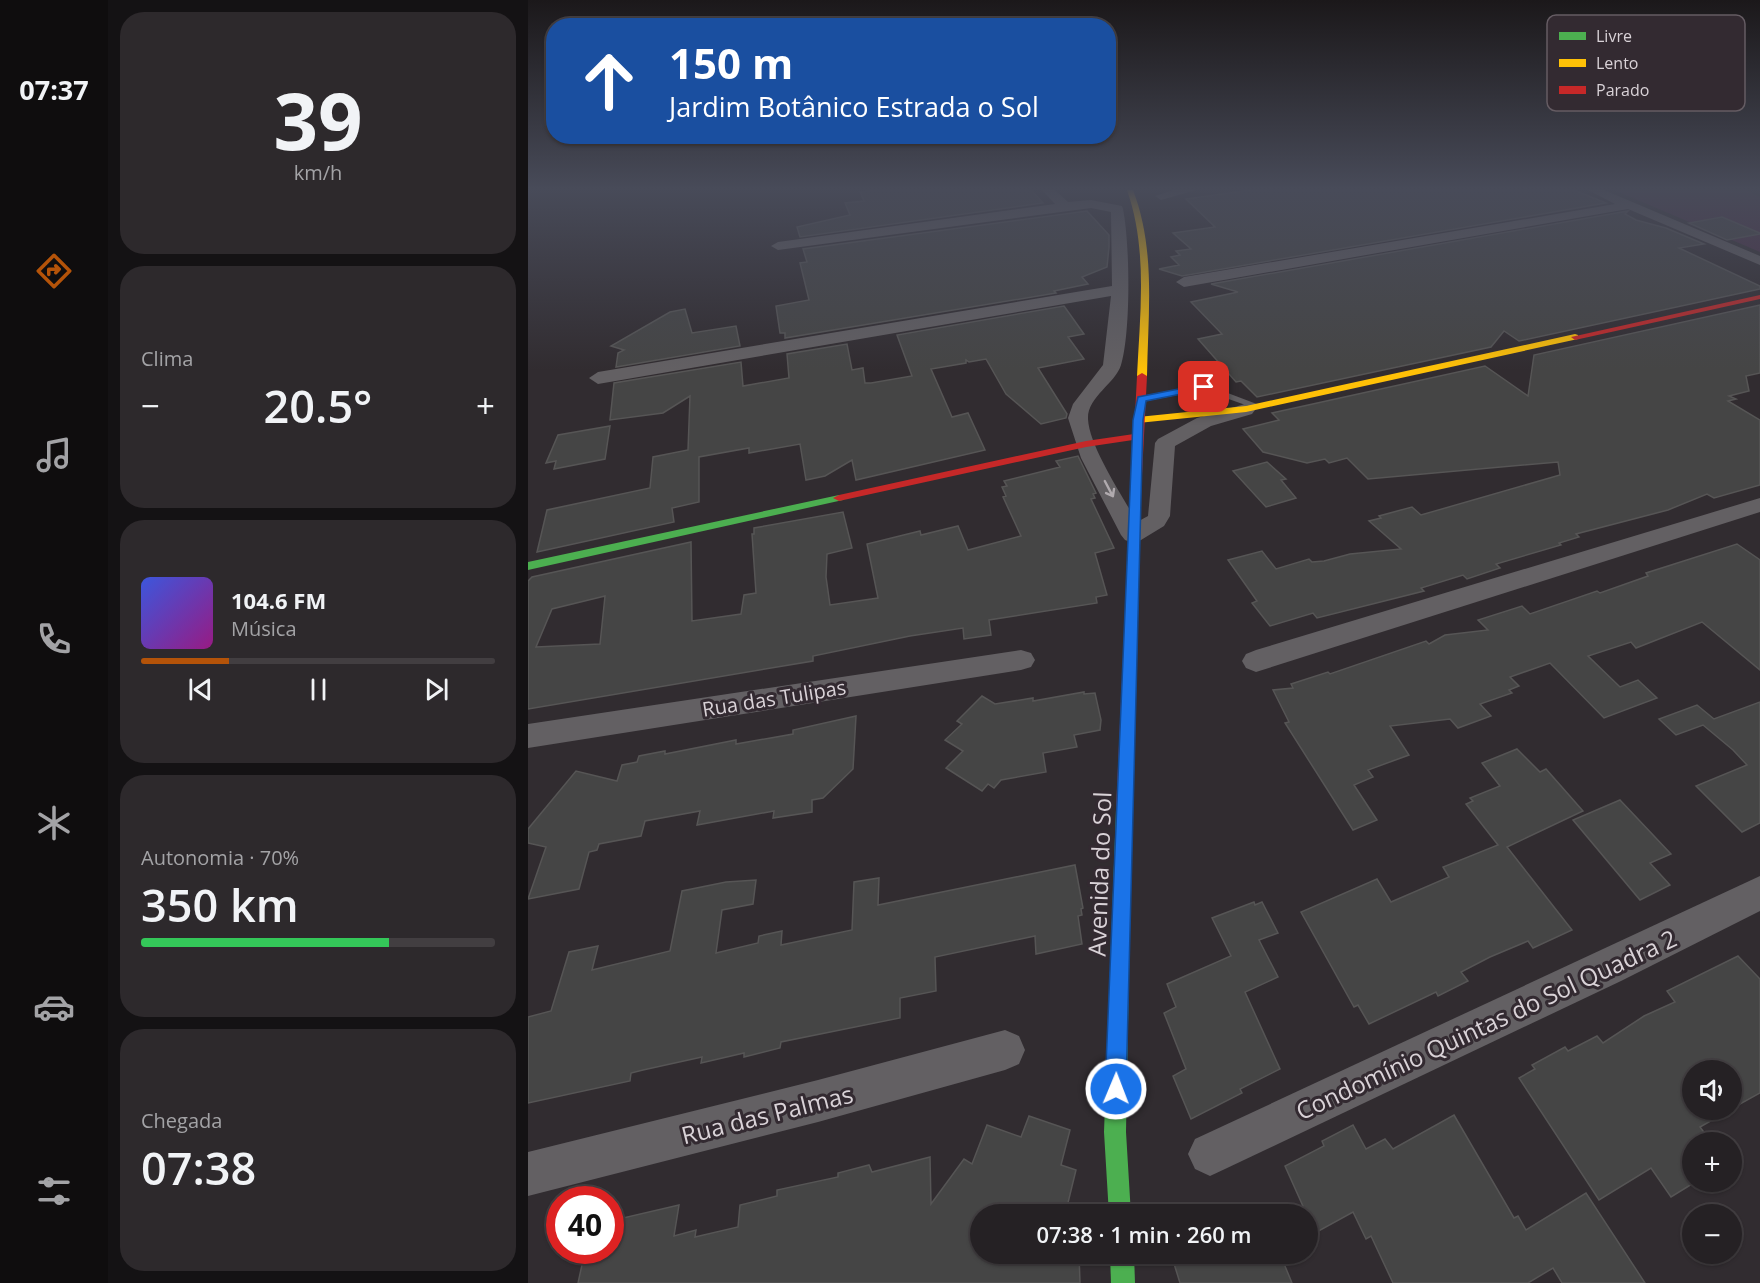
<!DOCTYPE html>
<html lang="pt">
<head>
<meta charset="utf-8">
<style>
	:root { --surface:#252124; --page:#2d292c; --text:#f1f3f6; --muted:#a3a3a6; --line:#423e41; --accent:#b45309 }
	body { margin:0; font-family:"Open Sans",sans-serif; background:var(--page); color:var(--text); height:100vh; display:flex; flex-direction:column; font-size:22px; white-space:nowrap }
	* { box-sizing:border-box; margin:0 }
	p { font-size:20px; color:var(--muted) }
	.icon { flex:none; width:33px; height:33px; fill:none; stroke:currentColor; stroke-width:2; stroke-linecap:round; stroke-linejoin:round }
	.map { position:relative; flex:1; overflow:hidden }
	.drawer { display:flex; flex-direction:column; gap:12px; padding:12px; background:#141214; width:420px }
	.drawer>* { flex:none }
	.guide { position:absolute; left:18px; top:18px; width:570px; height:126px; border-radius:24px; box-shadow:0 2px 4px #0004,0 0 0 2px var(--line); background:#1a4fa0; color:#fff; overflow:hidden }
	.fabs { position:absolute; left:1154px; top:1060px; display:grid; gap:12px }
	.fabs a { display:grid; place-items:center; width:60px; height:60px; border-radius:50%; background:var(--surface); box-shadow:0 2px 4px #0004,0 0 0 2px var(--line); font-size:30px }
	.speed { position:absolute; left:18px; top:1186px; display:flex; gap:12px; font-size:30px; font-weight:700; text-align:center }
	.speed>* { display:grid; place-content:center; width:78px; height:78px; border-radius:50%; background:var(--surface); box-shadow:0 2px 4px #0004,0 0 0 2px var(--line); line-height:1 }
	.speed .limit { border:9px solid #d22; background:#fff; color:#111 }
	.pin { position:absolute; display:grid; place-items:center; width:51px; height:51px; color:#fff; margin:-26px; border-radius:12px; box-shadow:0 3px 9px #0006 }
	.me { position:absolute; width:66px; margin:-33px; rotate:1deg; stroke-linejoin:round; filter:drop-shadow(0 0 4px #0008) }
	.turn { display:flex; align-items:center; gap:21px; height:126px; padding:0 24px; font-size:27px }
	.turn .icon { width:78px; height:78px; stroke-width:2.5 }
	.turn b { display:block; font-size:42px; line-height:51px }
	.big { font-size:45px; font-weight:600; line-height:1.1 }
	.drawer .widget { flex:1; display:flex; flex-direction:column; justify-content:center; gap:9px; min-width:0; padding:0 21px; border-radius:24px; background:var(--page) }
	.drawer .dial { align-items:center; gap:0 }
	.dial b { font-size:78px; line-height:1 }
	.song { display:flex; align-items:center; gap:18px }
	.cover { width:72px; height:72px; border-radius:9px; background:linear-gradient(135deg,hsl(230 70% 55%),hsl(310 70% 35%)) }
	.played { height:6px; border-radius:3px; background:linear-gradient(90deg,var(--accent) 25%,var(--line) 25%) }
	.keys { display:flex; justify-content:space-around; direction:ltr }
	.heat { display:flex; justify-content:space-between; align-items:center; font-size:33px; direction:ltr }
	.charge { height:9px; border-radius:4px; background:linear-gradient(90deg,#34c759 70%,var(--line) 0) }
	.trip { position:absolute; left:442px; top:1204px; width:348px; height:60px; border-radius:30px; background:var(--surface); box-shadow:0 2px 4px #0004,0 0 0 2px var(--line); font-weight:600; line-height:60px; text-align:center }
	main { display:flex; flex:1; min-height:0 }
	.tabs { display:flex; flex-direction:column; width:108px; justify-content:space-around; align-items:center; background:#0f0d0e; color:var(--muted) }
	.tabs .icon { width:42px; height:42px }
	.tabs .current { color:var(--accent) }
	.tabs b { font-size:27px; color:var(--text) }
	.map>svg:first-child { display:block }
</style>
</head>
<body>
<main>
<nav class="tabs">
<b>07:37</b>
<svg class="icon current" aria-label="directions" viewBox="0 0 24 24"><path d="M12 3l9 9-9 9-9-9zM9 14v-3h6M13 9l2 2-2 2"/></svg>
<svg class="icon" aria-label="music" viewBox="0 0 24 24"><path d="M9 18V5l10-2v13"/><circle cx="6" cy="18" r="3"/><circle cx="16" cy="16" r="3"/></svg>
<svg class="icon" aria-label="phone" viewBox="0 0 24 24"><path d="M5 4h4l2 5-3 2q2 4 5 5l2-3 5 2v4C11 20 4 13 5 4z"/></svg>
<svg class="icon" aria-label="climate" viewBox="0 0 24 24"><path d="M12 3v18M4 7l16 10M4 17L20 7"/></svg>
<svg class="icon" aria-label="car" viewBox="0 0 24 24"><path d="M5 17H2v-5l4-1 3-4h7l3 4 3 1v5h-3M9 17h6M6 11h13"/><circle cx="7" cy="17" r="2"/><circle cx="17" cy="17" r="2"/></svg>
<svg class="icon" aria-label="filters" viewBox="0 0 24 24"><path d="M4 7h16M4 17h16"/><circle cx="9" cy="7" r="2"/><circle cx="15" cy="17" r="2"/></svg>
</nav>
<section class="drawer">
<div class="widget dial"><b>39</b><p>km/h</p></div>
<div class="widget"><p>Clima</p>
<div class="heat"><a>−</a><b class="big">20.5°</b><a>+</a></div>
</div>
<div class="widget">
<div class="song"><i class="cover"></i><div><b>104.6 FM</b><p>Música</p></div></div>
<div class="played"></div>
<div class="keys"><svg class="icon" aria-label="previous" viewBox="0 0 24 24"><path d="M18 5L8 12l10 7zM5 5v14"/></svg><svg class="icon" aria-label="pause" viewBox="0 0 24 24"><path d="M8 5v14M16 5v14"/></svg><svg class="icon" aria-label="next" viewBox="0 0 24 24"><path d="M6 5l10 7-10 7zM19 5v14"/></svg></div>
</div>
<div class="widget"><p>Autonomia · 70%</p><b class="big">350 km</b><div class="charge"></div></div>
<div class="widget"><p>Chegada</p><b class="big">07:38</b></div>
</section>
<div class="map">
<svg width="1232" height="1283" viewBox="0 0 1232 1283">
	<rect width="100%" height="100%" fill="#312c30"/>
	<path fill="#4a2c46" d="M 1086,190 L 1218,190 L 1232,197 L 1232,252 Z"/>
	<g fill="#454545" stroke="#565555" stroke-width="1.5" fill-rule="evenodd">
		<path d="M 349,190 L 503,190 L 515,203 L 272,237 L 269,227 L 322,215 L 317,203 L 336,201 L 332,192 Z"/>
		<path d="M 723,190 L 1046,190 L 1078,203 L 654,276 L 631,269 L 651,265 L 643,257 L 652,255 L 648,251 L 663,249 L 645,233 L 687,227 L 658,199 Z"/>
		<path d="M 559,211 L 581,235 L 581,247 L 579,267 L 554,277 L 560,284 L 526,291 L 528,293 L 257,338 L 257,333 L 252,333 L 248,306 L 281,300 L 272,263 L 279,262 L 275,249 Z"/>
		<path d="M 1100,211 L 1097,214 L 1108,220 L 1138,228 L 1176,244 L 1151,248 L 1232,286 L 1232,289 L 991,341 L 976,331 L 963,347 L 729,397 L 713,381 L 708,382 L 670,339 L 694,334 L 663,302 L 710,292 L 683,284 Z"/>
		<path d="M 1194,217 L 1232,233 L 1232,234 L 1199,240 L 1161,223 Z"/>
		<path d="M 1232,305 L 1232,373 L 1218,376 L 1221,391 L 1201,396 L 1208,399 L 1200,401 L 1232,420 L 1232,485 L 1186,498 L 1179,494 L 1140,510 L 1048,534 L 1051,537 L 1031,543 L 1033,545 L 968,564 L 972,568 L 939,579 L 935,575 L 893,588 L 896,591 L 789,618 L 785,613 L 742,626 L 724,603 L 729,601 L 700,560 L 734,551 L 748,569 L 781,559 L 784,562 L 796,561 L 822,554 L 873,549 L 841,521 L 853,518 L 851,516 L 884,507 L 893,515 L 1032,475 L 1030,462 L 840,479 L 819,458 L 801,463 L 797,459 L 779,463 L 735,452 L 715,429 L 751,420 L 744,413 L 957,366 L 1000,396 L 1006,355 Z"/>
		<path d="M 536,306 L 556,334 L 540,337 L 556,359 L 510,368 L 539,414 L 538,418 L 513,424 L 478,394 L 458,359 L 441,362 L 438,360 L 438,363 L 403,369 L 424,417 L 440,413 L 457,450 L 328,480 L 324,460 L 297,476 L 278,480 L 272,444 L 221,453 L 221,448 L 171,457 L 171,502 L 144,508 L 146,522 L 9,552 L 19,510 L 122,488 L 125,457 L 160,450 L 162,396 L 135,413 L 82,420 L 86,383 L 213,362 L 215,386 L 261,378 L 259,354 L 319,344 L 324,370 L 335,368 L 337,383 L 343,383 L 384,376 L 369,335 Z"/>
		<path d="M 157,309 L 164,333 L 208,326 L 212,346 L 88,367 L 90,353 L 96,350 L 83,346 L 142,312 Z"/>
		<path d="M 82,426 L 77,459 L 26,469 L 28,461 L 18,463 L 30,435 Z"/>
		<path d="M 550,456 L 568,493 L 565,494 L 567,498 L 563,499 L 586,548 L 567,553 L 579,595 L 568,597 L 569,603 L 461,620 L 463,635 L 436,639 L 435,628 L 382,636 L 285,656 L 285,661 L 0,709 L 0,581 L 4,577 L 163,542 L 164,621 L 213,614 L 216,595 L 228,593 L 224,534 L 226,534 L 226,528 L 315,512 L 324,548 L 299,554 L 298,577 L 302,605 L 350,598 L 339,544 L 392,531 L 393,535 L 430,526 L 440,550 L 493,536 L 475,497 L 478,496 L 474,487 L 479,486 L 476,481 L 532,467 L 528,461 ZM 77,596 L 72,644 L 8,647 L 24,609 Z"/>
		<path d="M 739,462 L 758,479 L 753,480 L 768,498 L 738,507 L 705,471 Z"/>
		<path d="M 1209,544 L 1232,560 L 1232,670 L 1174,622 L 1108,648 L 1103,642 L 1060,656 L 1092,687 L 1110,680 L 1129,698 L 1076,718 L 1022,663 L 982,677 L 991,686 L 981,690 L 984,693 L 952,704 L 963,716 L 930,728 L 922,719 L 862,726 L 881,755 L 840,770 L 845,777 L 826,785 L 849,820 L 825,830 L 757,723 L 761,722 L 745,690 L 765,688 L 763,684 L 800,672 L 802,674 L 898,641 L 901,644 L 917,635 L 960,630 L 950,620 L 994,606 L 1002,614 L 1069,591 L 1072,593 L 1120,576 L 1118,573 Z"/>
		<path d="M 556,692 L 556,694 L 567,693 L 573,720 L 572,730 L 546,735 L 549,747 L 515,753 L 518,772 L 473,780 L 466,788 L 460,784 L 454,791 L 418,768 L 435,751 L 417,740 L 434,724 L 429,721 L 454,696 L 467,704 L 505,698 L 505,701 Z"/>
		<path d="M 1232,702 L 1232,823 L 1214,832 L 1168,786 L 1219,765 L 1205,750 L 1175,725 L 1148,735 L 1131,719 L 1169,705 L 1186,719 Z"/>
		<path d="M 328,716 L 325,769 L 295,798 L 284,800 L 284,812 L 245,818 L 246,811 L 169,825 L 172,811 L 117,821 L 113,836 L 71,844 L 69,850 L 61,852 L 51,889 L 0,899 L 18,847 L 0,843 L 0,829 L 48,771 L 89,781 L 94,765 L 109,762 L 111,756 L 137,751 L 137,754 L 208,740 L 208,744 L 265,734 L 265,730 Z"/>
		<path d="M 989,749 L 1012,772 L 1018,769 L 1055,811 L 979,847 L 1044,930 L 1005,948 L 1000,941 L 962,957 L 933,972 L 940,981 L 910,996 L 908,992 L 841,1024 L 830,1005 L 826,1007 L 773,912 L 849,879 L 863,902 L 921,877 L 915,867 L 970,845 L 938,804 L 945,801 L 942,798 L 972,786 L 954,763 Z"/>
		<path d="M 1092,800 L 1143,854 L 1122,863 L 1142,885 L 1112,900 L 1045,820 Z"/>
		<path d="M 547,865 L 555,908 L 553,909 L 554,915 L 550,916 L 554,944 L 508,954 L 507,936 L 407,957 L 408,991 L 372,998 L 372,1018 L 253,1042 L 252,1048 L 216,1057 L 216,1053 L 173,1063 L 174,1057 L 115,1070 L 103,1073 L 102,1081 L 0,1103 L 0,1017 L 23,1011 L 41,952 L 70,946 L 64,970 L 142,951 L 154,891 L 198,882 L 228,880 L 225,904 L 194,910 L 188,953 L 230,943 L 231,936 L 254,931 L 253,945 L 324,930 L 326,882 L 351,878 L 350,905 Z"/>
		<path d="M 726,902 L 727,905 L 734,902 L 750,933 L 731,940 L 750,977 L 717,992 L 752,1069 L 712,1089 L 714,1093 L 663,1119 L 645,1076 L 658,1069 L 636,1013 L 648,1007 L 639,984 L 703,956 L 684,918 Z"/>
		<path d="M 1210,956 L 1232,979 L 1232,1093 L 1203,1109 L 1203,1071 L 1164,1071 L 1164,1110 L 1202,1110 L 1172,1127 L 1184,1143 L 1164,1143 L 1164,1184 L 1143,1197 L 1123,1168 L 1071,1200 L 991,1078 L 1007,1069 L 1004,1065 L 1037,1047 L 1040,1051 L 1069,1036 L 1075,1043 L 1116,1016 L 1147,1002 L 1139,991 Z"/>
		<path d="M 926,1115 L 986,1218 L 990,1216 L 998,1230 L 1058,1193 L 1117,1283 L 1034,1283 L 1025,1268 L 1000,1283 L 865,1283 L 843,1236 L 838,1239 L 825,1212 L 787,1233 L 757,1166 L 796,1146 L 794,1141 L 825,1125 L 838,1149 L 857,1139 L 865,1149 Z"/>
		<path d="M 501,1116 L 542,1130 L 533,1165 L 548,1170 L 537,1215 L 453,1215 L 453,1254 L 551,1254 L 552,1283 L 50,1283 L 57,1251 L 82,1251 L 82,1221 L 151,1205 L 146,1236 L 168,1230 L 167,1237 L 210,1227 L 212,1205 L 249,1196 L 249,1190 L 310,1177 L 310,1173 L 341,1165 L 344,1172 L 402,1157 L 403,1204 L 436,1159 L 444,1164 L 459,1125 L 493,1137 Z"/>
		<path d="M 643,1254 L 752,1254 L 764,1283 L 652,1283 Z"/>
	</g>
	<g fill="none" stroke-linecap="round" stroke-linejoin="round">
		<path fill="#636063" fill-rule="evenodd" d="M 676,384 L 734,406 L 726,408 L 675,390 L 614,402 L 609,399 L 614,396 Z"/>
		<g fill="#636063" fill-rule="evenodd">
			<path d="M 514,190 L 527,190 L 540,202 L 563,200 L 594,206 L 595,209 C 602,243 603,332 593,365 C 587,384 559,397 560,419 C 561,446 595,497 609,522 L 620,516 L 627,443 L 630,439 L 669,418 L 717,404 L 727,410 L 724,414 L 683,426 L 647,446 L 642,516 L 636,526 L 613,540 L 605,543 L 597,540 L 593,535 L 553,458 L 540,418 L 545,404 L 575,365 L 583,296 L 70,384 L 61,378 L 70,372 L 584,286 L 583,212 L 563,208 L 250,250 L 243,246 L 250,242 L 527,204 Z"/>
			<path d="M 645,190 L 668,190 L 633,200 L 627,196 Z"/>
			<path d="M 1060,190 L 1076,190 L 1232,256 L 1232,265 L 1100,209 L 656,287 L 648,282 L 656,277 L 1087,204 Z"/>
			<path d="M 1232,498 L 1232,512 L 728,672 L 718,668 L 714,661 L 718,654 L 728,650 Z"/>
			<path d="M 493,650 L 503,653 L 507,660 L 503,667 L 493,670 L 0,748 L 0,724 Z"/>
			<path d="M 1232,876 L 1232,911 L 1093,981 L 697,1169 L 682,1176 L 667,1169 L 660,1154 L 667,1139 Z"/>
			<path d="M 477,1030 L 491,1036 L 497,1050 L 491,1064 L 477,1070 L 290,1122 L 0,1196 L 0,1152 L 290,1080 Z"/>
		</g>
		<g fill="#4caf50" fill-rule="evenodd">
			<path d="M 311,495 L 317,498 L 315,500 L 0,570 L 0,562 Z"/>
			<path d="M 596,803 L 602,805 L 604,810 L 598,1132 L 603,1215 L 581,1215 L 576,1132 L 588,810 L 590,805 Z"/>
			<path d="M 582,1254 L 606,1254 L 607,1283 L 583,1283 Z"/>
		</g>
		<g fill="#ffc107" fill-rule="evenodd">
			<path d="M 599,190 L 605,190 C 628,250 620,313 619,376 L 614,379 L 609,376 C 612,313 620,250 599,190 Z"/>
			<path d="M 1047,334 L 1050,335 L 1050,339 L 718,412 L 610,423 L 605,420 L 610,417 L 718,406 Z"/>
		</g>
		<g fill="#c62828" fill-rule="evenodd">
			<path d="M 1232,295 L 1232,299 L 1047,340 L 1043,337 Z"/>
			<path d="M 614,373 L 619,376 L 611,535 L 604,810 L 602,815 L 596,817 L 590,815 L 588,810 L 605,440 L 558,447 L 311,501 L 305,498 L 311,495 L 558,441 L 606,434 L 609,376 Z"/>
		</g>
	</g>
	<defs><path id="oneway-shaft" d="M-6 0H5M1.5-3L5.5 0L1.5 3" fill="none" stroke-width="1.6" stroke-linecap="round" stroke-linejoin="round" transform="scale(1.5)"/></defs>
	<use stroke="#b0aaae" href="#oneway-shaft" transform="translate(581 489) rotate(62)"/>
	<linearGradient id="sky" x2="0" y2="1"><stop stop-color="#1b181a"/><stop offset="0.51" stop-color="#484b59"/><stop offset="1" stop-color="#484b59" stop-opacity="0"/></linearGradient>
	<rect width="1232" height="370" fill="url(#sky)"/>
	<path fill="#1a73e8" stroke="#114b97" stroke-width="1.5" d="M 676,384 L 679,385 L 679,389 L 618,401 L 615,420 L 598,1089 L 595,1097 L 588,1100 L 580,1097 L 577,1089 L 605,420 L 610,397 Z"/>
	<g text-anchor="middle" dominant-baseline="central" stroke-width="6" stroke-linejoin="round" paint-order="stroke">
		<g font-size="20" fill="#d9d2d7" stroke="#332a31">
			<text transform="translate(246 698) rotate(-9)">Rua das Tulipas</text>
		</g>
		<g font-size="24" fill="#d9d2d7" stroke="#332a31">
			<text transform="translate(571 874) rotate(-88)">Avenida do Sol</text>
			<text transform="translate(958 1024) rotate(-25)">Condomínio Quintas do Sol Quadra 2</text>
			<text transform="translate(239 1114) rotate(-14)">Rua das Palmas</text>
		</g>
	</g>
	<rect x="1019" y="15" width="198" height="96" rx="9" fill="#332a31" stroke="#655c63" stroke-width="1.5"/>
	<rect x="1031" y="32" width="27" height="8" fill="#4caf50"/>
	<rect x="1031" y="59" width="27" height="8" fill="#ffc107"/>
	<rect x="1031" y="86" width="27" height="8" fill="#c62828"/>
	<g font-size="16" fill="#d9d2d7">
		<text x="1068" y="42">Livre</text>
		<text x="1068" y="69">Lento</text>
		<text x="1068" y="96">Parado</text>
	</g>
</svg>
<div class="fabs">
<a><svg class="icon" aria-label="sound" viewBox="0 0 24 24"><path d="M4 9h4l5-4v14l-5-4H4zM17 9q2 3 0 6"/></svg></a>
<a>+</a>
<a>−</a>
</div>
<div class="speed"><div class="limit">40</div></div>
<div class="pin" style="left:676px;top:387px;background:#d93025"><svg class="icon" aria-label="arrive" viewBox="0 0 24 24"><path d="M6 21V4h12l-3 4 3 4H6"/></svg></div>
<svg class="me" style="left:588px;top:1089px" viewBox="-20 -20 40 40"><circle r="17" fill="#1a73e8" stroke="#fff" stroke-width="3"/><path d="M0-11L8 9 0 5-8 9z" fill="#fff"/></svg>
<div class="trip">07:38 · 1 min · 260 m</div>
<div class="guide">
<div class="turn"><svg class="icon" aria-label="ahead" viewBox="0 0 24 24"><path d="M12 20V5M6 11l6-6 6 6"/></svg><div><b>150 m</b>Jardim Botânico Estrada o Sol</div></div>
</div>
</div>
</main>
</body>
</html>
